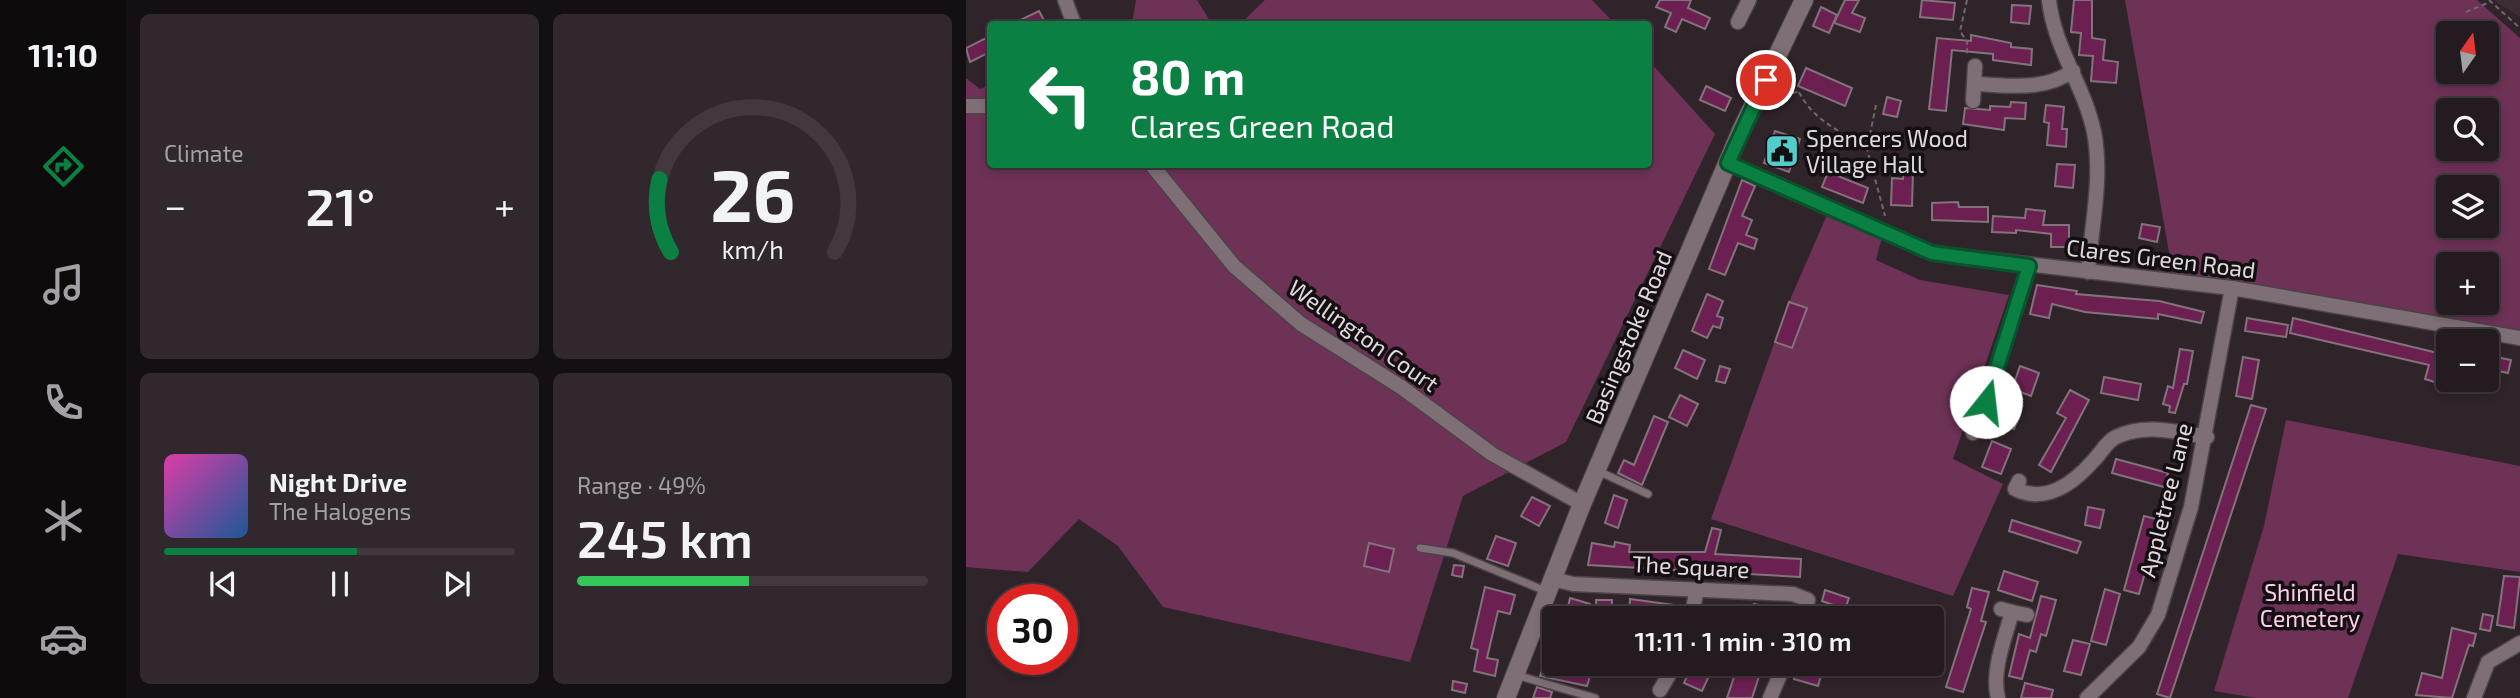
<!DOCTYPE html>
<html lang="en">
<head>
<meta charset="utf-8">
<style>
	:root { --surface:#241b20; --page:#30282d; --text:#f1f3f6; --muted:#a3a1a5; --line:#41393e; --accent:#0b8043 }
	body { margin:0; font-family:"Exo 2",sans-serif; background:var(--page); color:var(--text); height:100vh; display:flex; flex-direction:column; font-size:26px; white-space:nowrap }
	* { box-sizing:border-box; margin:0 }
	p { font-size:23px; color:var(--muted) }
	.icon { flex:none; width:38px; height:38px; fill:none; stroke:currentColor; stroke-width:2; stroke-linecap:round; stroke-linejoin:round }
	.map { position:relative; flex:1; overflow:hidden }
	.panel { display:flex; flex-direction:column; gap:14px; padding:14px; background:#140f12; width:840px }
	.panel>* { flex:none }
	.guide { position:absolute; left:21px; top:21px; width:665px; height:147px; border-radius:7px; box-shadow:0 4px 10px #0003,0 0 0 2px var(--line); background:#0b8043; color:#fff; overflow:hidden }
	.needle { width:46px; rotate:14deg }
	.tools { position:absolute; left:1470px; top:21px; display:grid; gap:14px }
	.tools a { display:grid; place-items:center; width:63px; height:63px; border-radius:7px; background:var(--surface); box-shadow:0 4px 10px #0003,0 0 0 2px var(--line); font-size:35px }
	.speed { position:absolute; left:21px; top:584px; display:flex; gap:14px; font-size:35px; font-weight:700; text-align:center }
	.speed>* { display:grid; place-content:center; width:91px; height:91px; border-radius:50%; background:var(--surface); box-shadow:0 4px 10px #0003,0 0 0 2px var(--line); line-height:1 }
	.speed .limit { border:10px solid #d22; background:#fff; color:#111 }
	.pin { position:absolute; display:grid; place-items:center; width:60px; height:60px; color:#fff; margin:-30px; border:4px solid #fff; border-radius:50%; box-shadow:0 2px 7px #0007 }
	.me { position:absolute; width:77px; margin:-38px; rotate:16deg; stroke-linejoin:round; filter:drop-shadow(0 0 5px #0008) }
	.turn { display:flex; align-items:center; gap:24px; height:147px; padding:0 28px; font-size:32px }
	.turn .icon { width:91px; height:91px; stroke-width:2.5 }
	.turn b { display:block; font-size:49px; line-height:60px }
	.big { font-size:52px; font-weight:600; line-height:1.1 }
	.panel .card { flex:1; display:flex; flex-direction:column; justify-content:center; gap:10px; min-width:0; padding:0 24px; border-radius:10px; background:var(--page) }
	.panel .dial { align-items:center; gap:0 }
	.dial svg { height:182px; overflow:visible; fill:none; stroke:var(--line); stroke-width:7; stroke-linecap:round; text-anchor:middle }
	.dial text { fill:var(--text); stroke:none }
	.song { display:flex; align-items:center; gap:21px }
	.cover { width:84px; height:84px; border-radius:10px; background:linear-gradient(135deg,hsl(320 70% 55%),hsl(210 70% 35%)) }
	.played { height:7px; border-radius:4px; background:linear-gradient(90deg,var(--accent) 55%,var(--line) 55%) }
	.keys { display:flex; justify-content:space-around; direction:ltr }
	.heat { display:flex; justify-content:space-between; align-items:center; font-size:38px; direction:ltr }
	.charge { height:10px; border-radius:5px; background:linear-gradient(90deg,#34c759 49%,var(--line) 0) }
	.panel .tiles { flex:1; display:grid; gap:14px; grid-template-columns:repeat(2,1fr) }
	.trip { position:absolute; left:576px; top:606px; width:402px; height:70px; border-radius:7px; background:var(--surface); box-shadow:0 4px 10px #0003,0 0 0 2px var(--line); font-weight:600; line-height:70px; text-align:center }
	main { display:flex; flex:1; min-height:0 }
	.dock { display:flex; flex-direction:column; width:126px; justify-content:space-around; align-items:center; background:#0e0b0d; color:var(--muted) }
	.dock .icon { width:49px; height:49px }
	.dock .on { color:var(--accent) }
	.dock b { font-size:32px; color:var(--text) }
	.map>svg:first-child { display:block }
</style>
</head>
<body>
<main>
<nav class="dock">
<b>11:10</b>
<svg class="icon on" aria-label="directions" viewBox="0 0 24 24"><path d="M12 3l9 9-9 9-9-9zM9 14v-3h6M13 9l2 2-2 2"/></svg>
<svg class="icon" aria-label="music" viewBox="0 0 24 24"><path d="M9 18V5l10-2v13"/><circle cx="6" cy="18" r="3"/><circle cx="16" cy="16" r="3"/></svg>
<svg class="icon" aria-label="phone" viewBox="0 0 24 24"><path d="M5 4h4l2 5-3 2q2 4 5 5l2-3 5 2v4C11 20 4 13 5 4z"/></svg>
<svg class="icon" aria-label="climate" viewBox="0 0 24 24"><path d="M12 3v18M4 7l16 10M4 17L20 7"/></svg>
<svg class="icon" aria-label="car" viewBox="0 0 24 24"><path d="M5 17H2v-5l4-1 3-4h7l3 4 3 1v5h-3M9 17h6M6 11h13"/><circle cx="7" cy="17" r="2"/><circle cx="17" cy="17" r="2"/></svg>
</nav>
<section class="panel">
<div class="tiles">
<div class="card"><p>Climate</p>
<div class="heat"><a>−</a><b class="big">21°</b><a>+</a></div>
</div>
<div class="card dial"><svg viewBox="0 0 100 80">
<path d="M14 69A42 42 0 1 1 86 69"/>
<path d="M14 69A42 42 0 0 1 9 37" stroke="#0b8043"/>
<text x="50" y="56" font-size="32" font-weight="700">26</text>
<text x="50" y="72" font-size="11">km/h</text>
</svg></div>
<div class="card">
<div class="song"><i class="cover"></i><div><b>Night Drive</b><p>The Halogens</p></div></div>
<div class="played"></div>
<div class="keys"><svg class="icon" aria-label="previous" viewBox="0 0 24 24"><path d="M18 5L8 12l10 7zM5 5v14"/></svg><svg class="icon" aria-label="pause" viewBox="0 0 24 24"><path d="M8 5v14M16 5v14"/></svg><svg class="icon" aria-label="next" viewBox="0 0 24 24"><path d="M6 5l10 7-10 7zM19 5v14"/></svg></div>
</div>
<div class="card"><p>Range · 49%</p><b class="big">245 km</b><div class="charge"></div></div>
</div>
</section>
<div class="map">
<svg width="1554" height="698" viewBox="0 0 1554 698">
	<rect width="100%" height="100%" fill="#30242b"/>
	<path fill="#3d2c35" d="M 1529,0 L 1554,0 L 1554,17 L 1529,1 Z"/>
	<g fill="#6e3257" fill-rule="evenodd">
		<path d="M 170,0 L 231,0 L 246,24 L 166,24 Z"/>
		<path d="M 299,0 L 626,0 L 649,24 L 274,24 Z"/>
		<path d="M 1159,0 L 1511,0 L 1554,38 L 1554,330 L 1207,275 ZM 1482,33 L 1521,33 L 1521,72 L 1482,72 ZM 1482,110 L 1521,110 L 1521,149 L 1482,149 ZM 1482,187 L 1521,187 L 1521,226 L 1482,226 ZM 1482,264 L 1521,264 L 1521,303 L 1482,303 Z"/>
		<path d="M 683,61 L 749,134 L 600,442 L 497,496 L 444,662 L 197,607 L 152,546 L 113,519 L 62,572 L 0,567 L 0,78 L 14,89 L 24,85 L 24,164 L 682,164 Z"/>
		<path d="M 861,215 L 916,237 L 910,260 L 954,280 L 1043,295 L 987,459 L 1037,484 L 987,596 L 745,519 L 823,302 Z"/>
		<path d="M 1320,420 L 1554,466 L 1554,572 L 1432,554 L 1382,698 L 1290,698 L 1248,691 L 1298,526 Z"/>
	</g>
	<g fill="#6c1f51" stroke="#82737b" stroke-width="2">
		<path d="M 694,0 L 725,0 L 722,8 L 744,18 L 739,29 L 716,19 L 710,32 L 699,27 L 705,13 L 690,7 Z"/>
		<path d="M 879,0 L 893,0 L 886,13 L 899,18 L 894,32 L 868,23 Z"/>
		<path d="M 956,0 L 989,3 L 987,20 L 954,17 Z"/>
		<path d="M 1108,0 L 1126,0 L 1126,38 L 1139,40 L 1137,60 L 1152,62 L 1150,83 L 1125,81 L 1127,56 L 1113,55 L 1115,33 L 1105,32 Z"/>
		<path d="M 1046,5 L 1065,6 L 1063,24 L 1045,22 Z"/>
		<path d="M 855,7 L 871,15 L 863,33 L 847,26 Z"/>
		<path d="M 73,11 L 80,24 L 46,24 Z"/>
		<path d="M 1005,35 L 1045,43 L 1045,47 L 1066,49 L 1065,65 L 1027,60 L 1027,54 L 986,50 L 980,111 L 963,109 L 971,38 L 1005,41 Z"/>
		<path d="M 24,36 L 24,52 L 4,62 L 0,48 Z"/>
		<path d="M 840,68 L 886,88 L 879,106 L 832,86 Z"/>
		<path d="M 740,86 L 765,98 L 759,111 L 734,100 Z"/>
		<path d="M 921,97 L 935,101 L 931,117 L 917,114 Z"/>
		<path d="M 1045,102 L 1060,103 L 1059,119 L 1039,118 L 1038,130 L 997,124 L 999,108 L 1024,110 L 1024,106 L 1044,107 Z"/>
		<path d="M 1080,105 L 1098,107 L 1096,129 L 1101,129 L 1100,147 L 1081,145 L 1083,123 L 1078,122 Z"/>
		<path d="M 809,131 L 834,139 L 823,172 L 798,163 Z"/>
		<path d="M 937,159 L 952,159 L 952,171 L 947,171 L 946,206 L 925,205 L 926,178 L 937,179 Z"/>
		<path d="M 1091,164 L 1109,165 L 1107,188 L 1089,186 Z"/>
		<path d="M 862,172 L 902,188 L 897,203 L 856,187 Z"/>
		<path d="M 776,180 L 789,186 L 776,216 L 786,220 L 780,235 L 791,239 L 788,249 L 772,243 L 759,275 L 743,269 Z"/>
		<path d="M 992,202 L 993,207 L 1022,207 L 1022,222 L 966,220 L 966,203 Z"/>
		<path d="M 1060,209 L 1079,211 L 1077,225 L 1103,225 L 1103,247 L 1085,247 L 1085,234 L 1050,230 L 1050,233 L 1026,232 L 1027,216 L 1059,218 Z"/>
		<path d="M 1176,224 L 1194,227 L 1191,242 L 1173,238 Z"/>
		<path d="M 1071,285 L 1111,291 L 1110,294 L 1193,301 L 1238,312 L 1235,323 L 1192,314 L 1192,319 L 1119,312 L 1086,304 L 1083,318 L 1064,314 Z"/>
		<path d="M 741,294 L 757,301 L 751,316 L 757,318 L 754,328 L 747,326 L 741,338 L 726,331 Z"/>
		<path d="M 823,302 L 841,308 L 826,348 L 809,342 Z"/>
		<path d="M 1281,318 L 1322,325 L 1320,337 L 1279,331 Z"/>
		<path d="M 1327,318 L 1480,355 L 1472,383 L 1459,379 L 1463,365 L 1324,333 Z"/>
		<path d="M 1214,349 L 1227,351 L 1221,384 L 1218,384 L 1209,413 L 1203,412 L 1204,406 L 1197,404 L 1202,386 L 1207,388 Z"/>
		<path d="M 717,350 L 739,360 L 731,379 L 709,368 Z"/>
		<path d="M 1277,357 L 1293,360 L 1286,399 L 1270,396 Z"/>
		<path d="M 1530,357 L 1545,360 L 1542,373 L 1527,370 Z"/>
		<path d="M 754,366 L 764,369 L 759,383 L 750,381 Z"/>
		<path d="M 1054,366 L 1073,373 L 1065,396 L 1046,389 Z"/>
		<path d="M 1138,377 L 1175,384 L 1172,400 L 1135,393 Z"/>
		<path d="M 1104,390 L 1123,400 L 1085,472 L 1073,465 L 1100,418 L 1091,413 Z"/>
		<path d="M 714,395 L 732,404 L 721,426 L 703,417 Z"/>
		<path d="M 1031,405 L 1054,414 L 1048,429 L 1025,420 Z"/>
		<path d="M 1285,405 L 1300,409 L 1204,698 L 1191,694 Z"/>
		<path d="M 688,416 L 702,422 L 676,485 L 652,473 L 658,460 L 668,465 Z"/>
		<path d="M 1026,441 L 1045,449 L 1035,474 L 1016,467 Z"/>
		<path d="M 1150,459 L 1202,473 L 1198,487 L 1146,473 Z"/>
		<path d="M 648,495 L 661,500 L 652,528 L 639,523 Z"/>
		<path d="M 566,497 L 584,506 L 573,526 L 555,516 Z"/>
		<path d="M 1122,507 L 1138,510 L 1134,528 L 1119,525 Z"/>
		<path d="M 1178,516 L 1194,520 L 1173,594 L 1158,590 Z"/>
		<path d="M 1046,520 L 1115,542 L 1111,553 L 1043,531 Z"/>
		<path d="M 746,528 L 755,530 L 749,554 L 835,559 L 834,577 L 622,565 L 626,543 L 648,547 L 649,542 L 664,545 L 663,552 L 739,552 Z"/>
		<path d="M 530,536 L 550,543 L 542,566 L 521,559 Z"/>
		<path d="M 403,543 L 428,549 L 423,572 L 398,566 Z"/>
		<path d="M 488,565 L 498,566 L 496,577 L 486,575 Z"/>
		<path d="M 1038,571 L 1072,582 L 1066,601 L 1032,590 Z"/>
		<path d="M 1538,576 L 1554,577 L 1548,628 L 1531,625 Z"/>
		<path d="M 519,587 L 549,595 L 544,614 L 532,611 L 521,658 L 532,660 L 529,676 L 508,671 L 512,650 L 505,648 Z"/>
		<path d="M 1006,588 L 1023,592 L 1015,621 L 1020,622 L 997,692 L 980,687 L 1005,609 L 1001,607 Z"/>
		<path d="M 1139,589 L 1154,594 L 1140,645 L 1125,641 Z"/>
		<path d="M 859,590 L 883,598 L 879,609 L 856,601 Z"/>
		<path d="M 1075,596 L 1090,600 L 1080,636 L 1075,634 L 1070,652 L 1064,650 L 1056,679 L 1043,676 L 1053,634 L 1064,638 Z"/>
		<path d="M 604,598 L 624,604 L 621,617 L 601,611 Z"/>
		<path d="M 664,599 L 709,605 L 708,618 L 663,618 Z"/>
		<path d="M 630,600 L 646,600 L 646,611 L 630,610 Z"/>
		<path d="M 788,604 L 803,607 L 801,616 L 786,613 Z"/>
		<path d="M 745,606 L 757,607 L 756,618 L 744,618 Z"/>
		<path d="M 1517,614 L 1527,616 L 1524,631 L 1514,629 Z"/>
		<path d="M 1486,628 L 1510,634 L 1507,646 L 1503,645 L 1486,698 L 1450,695 L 1456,673 L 1476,678 Z"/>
		<path d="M 1107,640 L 1124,644 L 1115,675 L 1098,671 Z"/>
		<path d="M 578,662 L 598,668 L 599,663 L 612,666 L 628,663 L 621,686 L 574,676 Z"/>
		<path d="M 727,663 L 749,663 L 736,691 L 718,683 Z"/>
		<path d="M 772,665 L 794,673 L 786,698 L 761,698 Z"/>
		<path d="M 832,665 L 856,673 L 852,686 L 828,679 Z"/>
		<path d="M 487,681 L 501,684 L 499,693 L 486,690 Z"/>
		<path d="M 1059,683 L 1087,690 L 1085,698 L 1055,698 Z"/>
		<path d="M 571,687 L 586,692 L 584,698 L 567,698 Z"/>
	</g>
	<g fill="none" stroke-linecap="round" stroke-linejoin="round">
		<g stroke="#4c4248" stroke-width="10">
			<g id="lane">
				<path d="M 632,471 L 682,494"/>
				<path d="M 454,548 L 487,553 L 582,592"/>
				<path d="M 550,675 L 629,698"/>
			</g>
		</g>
		<g stroke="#4c4248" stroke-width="17">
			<g id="street">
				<path d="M 99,0 L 108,24"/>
				<path d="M 1083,0 C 1088,48 1118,85 1128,132 C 1137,177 1125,228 1122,272"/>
				<path d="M 772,22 L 783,0"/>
				<path d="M 1008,84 C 1043,85 1076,92 1107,71"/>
				<path d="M 1007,101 L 1009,66"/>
				<path d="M 0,106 L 24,106"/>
				<path d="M 762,163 L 966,253 L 1266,288 L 1554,338"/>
				<path d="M 185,164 L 268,266 L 335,324 L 435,387 L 526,454 L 616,504"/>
				<path d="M 1007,433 L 1020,402 L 1063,266"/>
				<path d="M 1053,481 L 1049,489 C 1080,504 1107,484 1128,460 C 1135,453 1141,441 1150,437 C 1179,423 1211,432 1241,437"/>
				<path d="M 587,579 L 607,584 L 827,594 L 842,600 L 837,618"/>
				<path d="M 1046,612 L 1061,615"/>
				<path d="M 725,618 L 731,589"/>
				<path d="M 694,690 L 710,663"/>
				<path d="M 804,698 L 819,663"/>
				<path d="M 1032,698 C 1025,671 1039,638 1046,612 L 1035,609"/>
				<path d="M 1121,698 L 1173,647 L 1192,615 L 1225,507 L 1266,288"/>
				<path d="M 1508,698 L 1522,662 L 1554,643"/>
			</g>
		</g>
		<g stroke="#4c4248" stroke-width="20">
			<path id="secondary" d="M 540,698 L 616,504 L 775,131 L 838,0"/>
		</g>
		<g stroke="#71666c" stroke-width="2" stroke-dasharray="5 3.5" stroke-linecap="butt">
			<path d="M 1001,0 L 994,31 L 1001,42 L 1001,54"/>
			<path d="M 1523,0 L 1554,28"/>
			<path d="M 1500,12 L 1524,2"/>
			<path d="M 833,92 C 848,122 876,131 901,149"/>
			<path d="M 810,93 L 821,95 L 834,91"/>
			<path d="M 910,105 L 901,149 L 919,216"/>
		</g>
		<use href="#lane" stroke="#7e6f77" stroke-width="7"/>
		<use href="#street" stroke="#7e6f77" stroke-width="14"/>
		<use href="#secondary" stroke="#7e6f77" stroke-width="18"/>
	</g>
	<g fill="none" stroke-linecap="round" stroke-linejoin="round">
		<g stroke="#07532c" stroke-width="18">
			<path id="route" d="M 800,80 L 762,163 L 966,253 L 1063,266 L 1020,402"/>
		</g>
		<use href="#route" stroke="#0b8043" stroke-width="12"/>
	</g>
	<defs>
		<g id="civic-square" transform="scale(1.75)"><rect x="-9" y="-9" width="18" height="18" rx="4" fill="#52cdcc" stroke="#140f12"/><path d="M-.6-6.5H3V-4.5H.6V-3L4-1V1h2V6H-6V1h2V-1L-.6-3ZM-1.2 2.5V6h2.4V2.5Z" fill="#111"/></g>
	</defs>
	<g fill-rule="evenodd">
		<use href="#civic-square" x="816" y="151"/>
	</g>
	<g text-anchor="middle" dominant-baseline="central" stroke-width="7" stroke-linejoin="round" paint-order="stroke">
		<g font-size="23" fill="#e1d8dd" stroke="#140f12" text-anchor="start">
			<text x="840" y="138">Spencers Wood<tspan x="840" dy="26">Village Hall</tspan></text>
		</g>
		<g font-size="23" fill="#e1d8dd" stroke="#140f12">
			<text transform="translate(1195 258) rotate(7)">Clares Green Road</text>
			<text transform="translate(398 335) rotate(35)">Wellington Court</text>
			<text transform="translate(662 337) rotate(-67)">Basingstoke Road</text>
			<text transform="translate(1199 500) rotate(-76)">Appletree Lane</text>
			<text transform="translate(725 566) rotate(3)">The Square</text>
		</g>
		<g font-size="23" fill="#fdcfe8" stroke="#140f12">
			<text x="1344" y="592">Shinfield<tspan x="1344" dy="26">Cemetery</tspan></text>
		</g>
	</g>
</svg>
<div class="tools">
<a><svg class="needle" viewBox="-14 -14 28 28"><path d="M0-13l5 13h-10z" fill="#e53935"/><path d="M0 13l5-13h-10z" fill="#a3a1a5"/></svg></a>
<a><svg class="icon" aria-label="search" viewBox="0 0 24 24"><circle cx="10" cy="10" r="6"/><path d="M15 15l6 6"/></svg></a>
<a><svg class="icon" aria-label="layers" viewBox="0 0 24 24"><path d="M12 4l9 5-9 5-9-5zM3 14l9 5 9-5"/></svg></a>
<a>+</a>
<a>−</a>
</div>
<div class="speed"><div class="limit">30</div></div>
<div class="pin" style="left:800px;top:80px;background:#d93025"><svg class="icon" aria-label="arrive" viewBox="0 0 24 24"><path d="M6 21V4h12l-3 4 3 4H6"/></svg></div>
<svg class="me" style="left:1020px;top:402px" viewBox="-20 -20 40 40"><circle r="19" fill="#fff"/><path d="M0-13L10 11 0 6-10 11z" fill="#0b8043"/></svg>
<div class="trip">11:11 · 1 min · 310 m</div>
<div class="guide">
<div class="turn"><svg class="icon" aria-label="left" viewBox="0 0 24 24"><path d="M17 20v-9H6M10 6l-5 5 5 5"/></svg><div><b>80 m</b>Clares Green Road</div></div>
</div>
</div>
</main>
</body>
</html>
